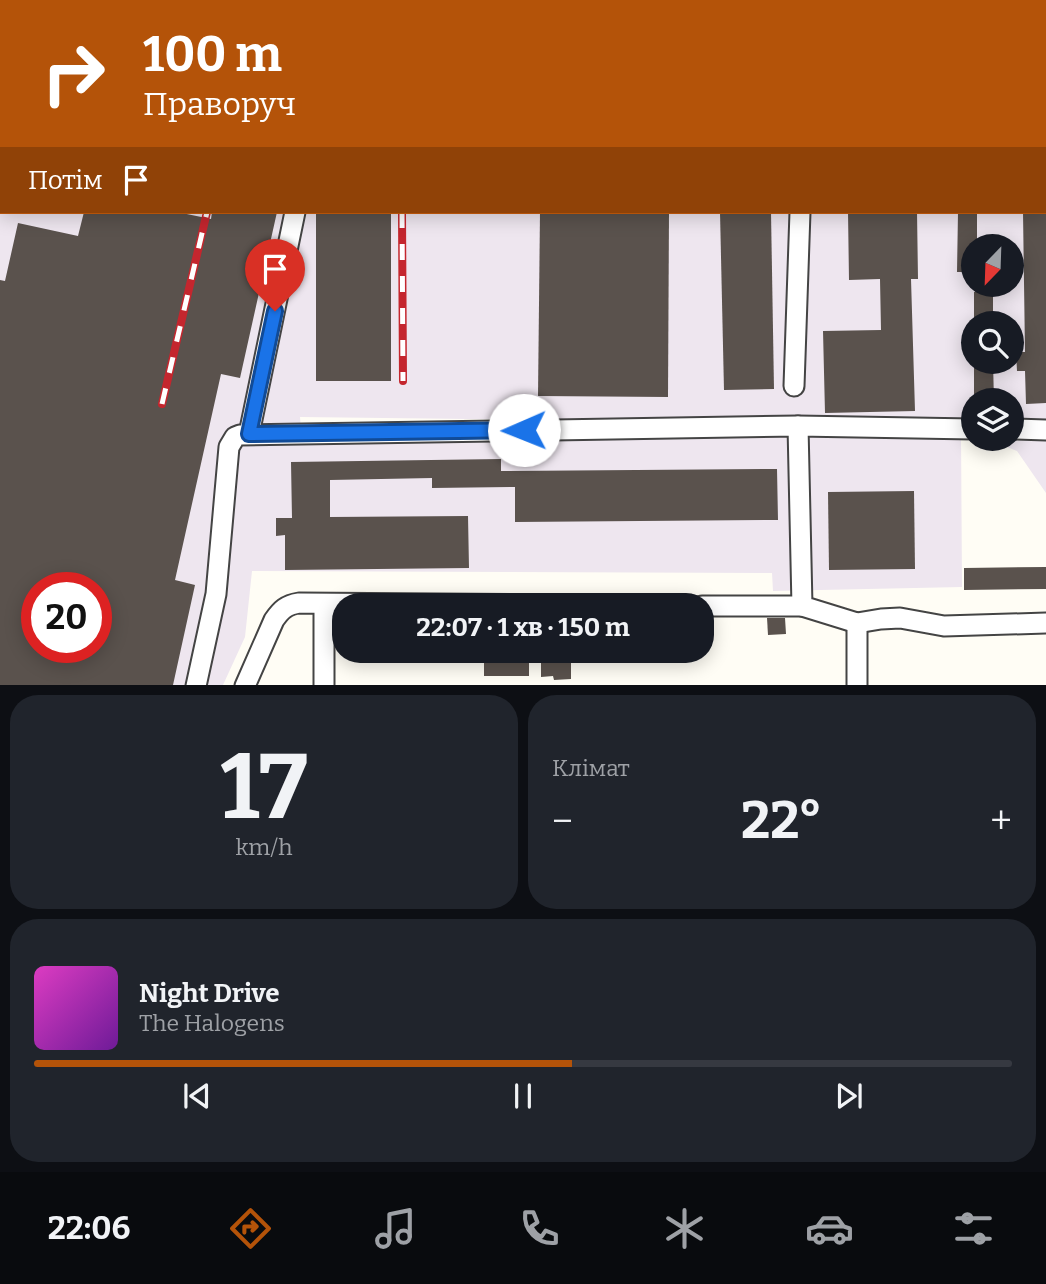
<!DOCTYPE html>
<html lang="uk">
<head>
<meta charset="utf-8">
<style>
	:root { --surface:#171b24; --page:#20242c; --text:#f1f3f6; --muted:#9ea1a6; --line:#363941; --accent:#b45309 }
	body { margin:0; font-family:Bitter,serif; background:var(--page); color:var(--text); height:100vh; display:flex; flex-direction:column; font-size:26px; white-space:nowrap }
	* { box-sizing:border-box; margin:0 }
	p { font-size:23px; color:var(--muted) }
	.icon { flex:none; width:38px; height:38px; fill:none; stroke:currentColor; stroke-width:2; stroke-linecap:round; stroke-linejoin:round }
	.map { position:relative; height:685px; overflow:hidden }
	.drawer { display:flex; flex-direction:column; gap:10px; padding:10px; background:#0d0f14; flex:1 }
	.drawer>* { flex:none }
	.hud { position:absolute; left:0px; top:0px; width:1046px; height:214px; box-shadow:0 4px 18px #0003; background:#b45309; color:#fff; overflow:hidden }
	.needle { width:46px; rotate:203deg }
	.tools { position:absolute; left:961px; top:234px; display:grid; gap:14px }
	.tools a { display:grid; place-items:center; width:63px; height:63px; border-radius:50%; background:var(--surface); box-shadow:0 4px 18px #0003; font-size:35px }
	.speed { position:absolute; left:21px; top:572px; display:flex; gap:14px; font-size:35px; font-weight:700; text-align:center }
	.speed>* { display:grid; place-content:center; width:91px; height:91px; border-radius:50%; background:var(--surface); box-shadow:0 4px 18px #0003; line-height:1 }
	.speed .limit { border:10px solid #d22; background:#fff; color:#111 }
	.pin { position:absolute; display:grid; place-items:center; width:60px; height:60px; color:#fff; margin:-72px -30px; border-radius:50% 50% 50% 0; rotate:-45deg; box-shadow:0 0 7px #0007 }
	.pin .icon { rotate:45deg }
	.me { position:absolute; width:77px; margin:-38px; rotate:269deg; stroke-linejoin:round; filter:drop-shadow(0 0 5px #0008) }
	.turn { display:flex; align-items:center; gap:24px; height:147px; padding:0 28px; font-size:32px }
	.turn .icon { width:91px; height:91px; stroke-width:2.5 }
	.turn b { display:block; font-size:49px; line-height:60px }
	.then { display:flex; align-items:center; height:66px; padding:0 28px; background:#0003; gap:14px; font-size:26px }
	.big { font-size:52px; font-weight:700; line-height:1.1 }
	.drawer .widget { flex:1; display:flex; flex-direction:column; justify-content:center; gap:10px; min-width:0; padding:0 24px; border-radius:28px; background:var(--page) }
	.drawer .dial { align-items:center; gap:0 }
	.dial b { font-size:91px; line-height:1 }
	.song { display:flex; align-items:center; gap:21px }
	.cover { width:84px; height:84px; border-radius:10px; background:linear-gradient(135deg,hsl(310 70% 55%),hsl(280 70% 35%)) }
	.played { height:7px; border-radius:4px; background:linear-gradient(90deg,var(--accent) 55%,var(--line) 55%) }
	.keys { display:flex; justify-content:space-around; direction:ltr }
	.heat { display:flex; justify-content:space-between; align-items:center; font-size:38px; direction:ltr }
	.drawer .tiles { flex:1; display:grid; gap:10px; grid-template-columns:1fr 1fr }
	.widget:last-child { grid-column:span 2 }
	.trip { position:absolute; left:332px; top:593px; width:382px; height:70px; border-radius:28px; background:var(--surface); box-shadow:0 4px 18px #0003; font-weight:700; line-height:70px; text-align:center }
	.tabs { display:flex; height:112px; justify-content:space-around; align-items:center; background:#090b0e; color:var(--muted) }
	.tabs .icon { width:49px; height:49px }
	.tabs .on { color:var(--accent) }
	.tabs b { font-size:32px; color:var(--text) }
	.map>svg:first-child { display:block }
</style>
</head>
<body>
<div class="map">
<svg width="1046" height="686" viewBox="0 0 1046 686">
	<rect width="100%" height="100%" fill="#fffdf5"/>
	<path fill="#eee6ef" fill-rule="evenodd" d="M 309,0 L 1046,0 L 1046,493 L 1017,451 L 987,439 L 1012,439 L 1012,401 L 973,401 L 973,434 L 961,430 L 962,587 L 773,591 L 772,573 L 252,571 L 245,637 L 223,685 L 0,686 L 0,165 L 2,165 L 2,212 L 1045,212 L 1045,2 L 309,2 ZM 973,247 L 1012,247 L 1012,285 L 973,285 ZM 973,324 L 1012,324 L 1012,362 L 973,362 ZM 300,417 L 821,423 L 302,441 ZM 37,588 L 96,588 L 96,648 L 37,648 Z"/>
	<path fill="#b9dc9c" d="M 0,0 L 181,0 L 181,2 L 2,2 L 2,190 L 0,191 Z"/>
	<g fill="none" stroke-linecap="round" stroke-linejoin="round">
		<g stroke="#3f96cf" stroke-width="5">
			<path d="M 134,2 L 135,0"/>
			<path d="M 0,152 L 2,150"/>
		</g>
	</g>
	<g fill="#5a524d" fill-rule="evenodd">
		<path d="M 84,212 L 177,212 L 211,219 L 212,212 L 277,212 L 240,378 L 221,374 L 175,580 L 195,585 L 173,685 L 0,685 L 0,280 L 5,281 L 18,223 L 78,236 ZM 37,588 L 96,588 L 96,648 L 37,648 Z"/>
		<rect x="316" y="212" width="75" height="169"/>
		<path d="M 540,212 L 669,212 L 668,397 L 538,396 Z"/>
		<path d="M 720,212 L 771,212 L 774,389 L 724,390 Z"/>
		<path d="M 848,212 L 917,212 L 918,279 L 911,279 L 915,411 L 825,413 L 823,331 L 881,330 L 880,279 L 849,280 Z"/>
		<path d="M 958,212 L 977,212 L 977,247 L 973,247 L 973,272 L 957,272 Z"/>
		<path d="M 1023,212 L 1046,212 L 1046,403 L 1026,404 L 1025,371 L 1017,371 L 1016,352 L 1025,352 Z"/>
		<rect x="974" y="292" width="19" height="32"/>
		<path d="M 974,362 L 993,362 L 994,401 L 974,401 Z"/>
		<path d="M 501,459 L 501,471 L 777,469 L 778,520 L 515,522 L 515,487 L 432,488 L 432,478 L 330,480 L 330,517 L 468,516 L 469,568 L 285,570 L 285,535 L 276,536 L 276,518 L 292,518 L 291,462 Z"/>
		<path d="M 914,491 L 915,569 L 829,570 L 828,492 Z"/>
		<path d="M 1046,567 L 1046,589 L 964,590 L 964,568 Z"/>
		<path d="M 767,618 L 785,618 L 786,634 L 768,635 Z"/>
		<path d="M 529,658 L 529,676 L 484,676 L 484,659 Z"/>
		<path d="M 571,662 L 571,679 L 554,680 L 553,676 L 541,677 L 541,663 Z"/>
	</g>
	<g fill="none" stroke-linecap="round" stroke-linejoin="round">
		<g stroke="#444" stroke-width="23">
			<g id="minor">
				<path d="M 841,0 L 841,2"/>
				<path d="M 794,386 L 800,212"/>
				<path d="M 798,426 L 802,606 L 857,623 L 881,619 L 900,618 L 944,626 L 1046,623"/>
				<path d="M 1012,429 L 1046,430"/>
				<path d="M 249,434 L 295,212"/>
				<path d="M 324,604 L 324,686"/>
				<path d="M 702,606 L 802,606"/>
				<path d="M 857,623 L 857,686"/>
				<path d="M 196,686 L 216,594 L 229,447 L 235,437 L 240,435 L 798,426 L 973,429"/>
				<path d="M 245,686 L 274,620 C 281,610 286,605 299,603 L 693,606"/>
			</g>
		</g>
		<use href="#minor" stroke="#fff" stroke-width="19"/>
		<g stroke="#c4262e" stroke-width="8">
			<g id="rail">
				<path d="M 401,0 L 401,2"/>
				<path d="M 262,2 L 262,0"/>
				<path d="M 402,212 L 403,381"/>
				<path d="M 162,404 L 207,212"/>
			</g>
		</g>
		<use href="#rail" stroke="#fff" stroke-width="5" stroke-dasharray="16" stroke-linecap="butt"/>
	</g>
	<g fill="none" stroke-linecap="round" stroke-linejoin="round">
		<g stroke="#114b97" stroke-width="18">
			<path id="route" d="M 275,311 L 249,434 L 524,430"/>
		</g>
		<use href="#route" stroke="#1a73e8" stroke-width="12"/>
	</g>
</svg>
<div class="tools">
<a><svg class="needle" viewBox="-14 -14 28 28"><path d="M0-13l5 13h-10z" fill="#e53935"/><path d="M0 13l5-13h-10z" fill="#9ea1a6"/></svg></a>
<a><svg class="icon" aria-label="search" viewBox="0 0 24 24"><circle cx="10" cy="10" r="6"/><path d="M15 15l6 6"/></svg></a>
<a><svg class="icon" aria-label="layers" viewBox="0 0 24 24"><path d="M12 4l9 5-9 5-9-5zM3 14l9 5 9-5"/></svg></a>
</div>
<div class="speed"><div class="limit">20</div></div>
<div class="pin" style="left:275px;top:311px;background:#d93025"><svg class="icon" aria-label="arrive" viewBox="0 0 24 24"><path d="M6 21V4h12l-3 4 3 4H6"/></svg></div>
<svg class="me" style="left:524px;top:430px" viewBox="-20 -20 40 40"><circle r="19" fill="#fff"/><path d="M0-13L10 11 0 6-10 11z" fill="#1a73e8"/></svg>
<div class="trip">22:07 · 1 хв · 150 m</div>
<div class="hud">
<div class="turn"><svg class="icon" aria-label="right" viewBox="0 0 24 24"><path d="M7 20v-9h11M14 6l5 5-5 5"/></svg><div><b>100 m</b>Праворуч</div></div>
<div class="then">Потім<svg class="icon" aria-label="arrive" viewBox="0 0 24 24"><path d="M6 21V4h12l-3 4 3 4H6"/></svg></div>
</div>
</div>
<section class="drawer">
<div class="tiles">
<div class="widget dial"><b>17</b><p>km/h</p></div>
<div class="widget"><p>Клімат</p>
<div class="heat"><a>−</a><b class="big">22°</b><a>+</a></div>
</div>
<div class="widget">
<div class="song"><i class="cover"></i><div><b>Night Drive</b><p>The Halogens</p></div></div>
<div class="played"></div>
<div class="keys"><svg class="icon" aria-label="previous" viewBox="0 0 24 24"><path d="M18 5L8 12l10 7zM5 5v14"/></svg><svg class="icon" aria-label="pause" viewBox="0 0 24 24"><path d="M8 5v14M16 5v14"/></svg><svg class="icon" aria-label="next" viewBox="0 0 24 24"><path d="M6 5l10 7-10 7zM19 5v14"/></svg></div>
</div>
</div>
</section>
<nav class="tabs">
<b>22:06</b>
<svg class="icon on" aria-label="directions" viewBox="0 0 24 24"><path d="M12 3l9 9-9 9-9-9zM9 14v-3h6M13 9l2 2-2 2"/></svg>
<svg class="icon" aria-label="music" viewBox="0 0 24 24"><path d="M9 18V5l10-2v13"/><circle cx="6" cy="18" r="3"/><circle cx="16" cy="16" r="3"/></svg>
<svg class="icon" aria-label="phone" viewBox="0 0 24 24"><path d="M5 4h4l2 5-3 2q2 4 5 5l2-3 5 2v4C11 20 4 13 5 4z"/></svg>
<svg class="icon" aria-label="climate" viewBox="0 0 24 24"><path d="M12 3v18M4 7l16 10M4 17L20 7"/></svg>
<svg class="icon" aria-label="car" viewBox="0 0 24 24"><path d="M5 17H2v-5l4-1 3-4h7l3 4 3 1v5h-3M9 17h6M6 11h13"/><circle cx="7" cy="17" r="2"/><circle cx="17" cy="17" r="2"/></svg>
<svg class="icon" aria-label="filters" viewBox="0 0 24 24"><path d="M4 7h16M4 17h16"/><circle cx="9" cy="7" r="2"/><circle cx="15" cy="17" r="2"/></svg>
</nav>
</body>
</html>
